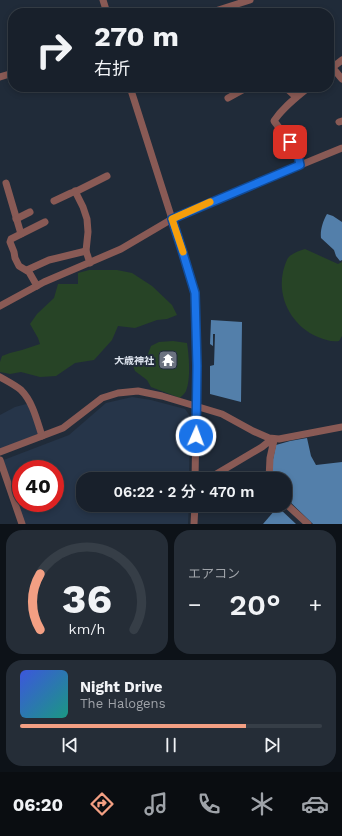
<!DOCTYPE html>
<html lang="ja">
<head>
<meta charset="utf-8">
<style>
	:root { --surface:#18202b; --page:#252d37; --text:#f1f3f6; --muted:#9fa3a9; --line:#363e47; --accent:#f39f83 }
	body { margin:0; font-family:"Work Sans","Noto Sans JP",sans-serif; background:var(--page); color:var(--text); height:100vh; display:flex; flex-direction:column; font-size:15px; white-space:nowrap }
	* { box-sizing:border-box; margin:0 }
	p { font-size:13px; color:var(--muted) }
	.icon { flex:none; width:22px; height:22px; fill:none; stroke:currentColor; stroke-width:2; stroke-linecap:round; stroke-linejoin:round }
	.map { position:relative; height:524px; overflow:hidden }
	.side { display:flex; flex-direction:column; gap:6px; padding:6px; background:#0d1218; flex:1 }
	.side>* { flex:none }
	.guide { position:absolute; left:8px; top:8px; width:326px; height:84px; border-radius:16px; box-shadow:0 2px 6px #0003,0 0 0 1px var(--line); background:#18202b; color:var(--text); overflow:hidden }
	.speed { position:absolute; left:12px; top:460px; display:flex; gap:8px; font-size:20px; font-weight:700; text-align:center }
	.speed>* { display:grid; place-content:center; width:52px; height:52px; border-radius:50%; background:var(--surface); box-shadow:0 2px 6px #0003,0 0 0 1px var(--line); line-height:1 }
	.speed .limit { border:6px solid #d22; background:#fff; color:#111 }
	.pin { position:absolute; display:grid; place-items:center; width:34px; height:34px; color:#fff; margin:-17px; border-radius:8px; box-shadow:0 2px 6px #0006 }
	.me { position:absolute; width:44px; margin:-22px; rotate:2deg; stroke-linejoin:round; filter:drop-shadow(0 0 3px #0008) }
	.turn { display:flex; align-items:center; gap:14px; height:84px; padding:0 20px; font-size:18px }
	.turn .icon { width:52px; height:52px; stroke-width:2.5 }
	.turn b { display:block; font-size:28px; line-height:34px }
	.big { font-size:30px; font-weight:600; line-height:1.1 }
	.side .widget { flex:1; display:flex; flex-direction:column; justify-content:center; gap:6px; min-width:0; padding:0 14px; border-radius:16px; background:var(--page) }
	.side .dial { align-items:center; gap:0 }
	.dial svg { height:104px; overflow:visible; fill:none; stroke:var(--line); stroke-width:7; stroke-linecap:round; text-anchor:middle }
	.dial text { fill:var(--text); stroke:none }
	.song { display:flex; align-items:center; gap:12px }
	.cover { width:48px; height:48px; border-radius:6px; background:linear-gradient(135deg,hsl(230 70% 55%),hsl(170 70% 35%)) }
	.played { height:4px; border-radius:2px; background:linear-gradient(90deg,var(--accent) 75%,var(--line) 75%) }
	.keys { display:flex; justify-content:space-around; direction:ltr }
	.heat { display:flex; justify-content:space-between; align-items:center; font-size:22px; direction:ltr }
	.side .tiles { flex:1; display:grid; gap:6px; grid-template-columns:1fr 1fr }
	.widget:last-child { grid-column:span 2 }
	.trip { position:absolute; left:76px; top:472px; width:216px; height:40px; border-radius:16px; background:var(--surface); box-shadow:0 2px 6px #0003,0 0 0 1px var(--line); font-weight:600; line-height:40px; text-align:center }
	.dock { display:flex; height:64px; justify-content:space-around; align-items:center; background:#0a0d11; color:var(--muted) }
	.dock .icon { width:28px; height:28px }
	.dock .on { color:var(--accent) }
	.dock b { font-size:18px; color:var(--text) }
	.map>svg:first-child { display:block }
</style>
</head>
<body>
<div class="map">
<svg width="342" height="524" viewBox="0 0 342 524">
	<rect width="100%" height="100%" fill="#202b39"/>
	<g fill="#263549" fill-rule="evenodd">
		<path d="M 132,397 L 151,400 L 185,409 L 190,416 L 189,479 L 83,479 L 83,505 L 189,505 L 188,524 L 24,524 L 1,461 L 69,435 L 106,403 ZM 21,469 L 55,469 L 55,503 L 21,503 Z"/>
		<path d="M 30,403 L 38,434 L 0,449 L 0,415 L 15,407 Z"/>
	</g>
	<g fill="#274426">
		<path d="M 305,249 L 338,264 L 342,262 L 342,336 L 339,341 C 331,342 326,340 318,337 C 293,327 277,299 283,272 C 284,268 286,261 288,258 C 292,253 299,251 305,249 Z"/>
		<path d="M 89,270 L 117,270 L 132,273 L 152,286 L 172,305 L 177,315 L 167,319 L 157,320 L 135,328 L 118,326 L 112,340 L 94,360 L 75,363 L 56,376 L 40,377 L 21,372 L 10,374 L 0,372 L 0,362 L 2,356 L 10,353 L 22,350 L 40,344 L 38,338 L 30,324 L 37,314 L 54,298 L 58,284 L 78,284 L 78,273 Z"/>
		<path d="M 173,341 L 187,343 C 189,356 191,379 186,391 C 185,393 182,396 180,398 L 151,387 L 147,380 L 135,371 L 130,358 L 135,355 L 144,357 L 148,354 L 151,346 L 159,342 Z"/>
	</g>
	<g fill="#537faa">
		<path d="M 327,214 L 333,216 L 342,222 L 342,260 L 340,261 L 336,256 L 334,250 L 321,238 C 320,230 323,221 327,214 Z"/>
		<path d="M 211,320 L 242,322 L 241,402 L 210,394 L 210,366 L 214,365 L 215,334 L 213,334 L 213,346 L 210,344 Z"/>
		<path d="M 307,438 L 311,456 L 316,465 L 342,462 L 342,524 L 313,524 L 285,497 L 285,479 L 271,479 L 271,469 L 276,445 L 290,441 Z"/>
		<path d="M 279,508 L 296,524 L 263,524 L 275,510 Z"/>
	</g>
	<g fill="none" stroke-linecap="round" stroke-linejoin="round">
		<g stroke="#895a55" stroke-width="7">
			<path d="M 103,0 L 107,13"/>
			<path d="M 209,13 L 250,0"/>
			<path d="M 332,67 L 342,79"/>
			<path d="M 329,70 L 342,60"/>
			<path d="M 0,77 L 13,73"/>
			<path d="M 130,87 L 172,219 L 182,250 L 195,293 L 197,366 L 195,479"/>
			<path d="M 285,87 L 296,97"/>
			<path d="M 228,98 L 248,87"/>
			<path d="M 339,122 L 342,121"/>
			<path d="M 301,165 L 297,151 L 274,121 C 283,107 297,97 309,87"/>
			<path d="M 6,183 L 21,234"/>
			<path d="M 75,191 L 83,207 L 87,219 L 88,232 L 86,251 L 90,263"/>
			<path d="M 54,201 L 71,193 L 77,191 L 107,176"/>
			<path d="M 16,219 L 30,212"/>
			<path d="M 27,270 L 49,260 L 86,251"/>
			<path d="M 37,286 L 29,272 L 19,266 L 15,258 L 14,252 L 10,242 L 11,239 L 45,222"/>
			<path d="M 0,306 L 44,282 L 121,249 L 172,219 L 254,184 L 342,148"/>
			<path d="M 0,377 C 7,381 15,385 21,390 C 33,402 37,421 42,436"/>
			<path d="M 0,452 L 63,428 L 102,398 L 118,393 L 138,391 L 162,396 L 222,414 L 253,431 L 269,438 L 279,439 L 342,427"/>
			<path d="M 0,460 L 22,524"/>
			<path d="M 212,479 L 213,476 L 262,447 L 267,443 L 273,443"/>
			<path d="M 269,479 L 270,458 L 274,440"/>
			<path d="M 285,503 L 308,524"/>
			<path d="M 194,524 L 195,505"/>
		</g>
	</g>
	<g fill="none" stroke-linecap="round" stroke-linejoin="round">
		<g stroke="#114b97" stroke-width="10">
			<path id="route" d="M 196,436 L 197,366 L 195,293 L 182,250 L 172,219 L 300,165 L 297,151 L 290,142"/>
		</g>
		<use href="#route" stroke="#1a73e8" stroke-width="7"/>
		<path stroke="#f59e0b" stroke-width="7" d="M 183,252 L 172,219 L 210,202"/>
	</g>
	<defs>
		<g id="temple-square" transform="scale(1)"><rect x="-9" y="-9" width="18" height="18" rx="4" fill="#6b7280" stroke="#202b39"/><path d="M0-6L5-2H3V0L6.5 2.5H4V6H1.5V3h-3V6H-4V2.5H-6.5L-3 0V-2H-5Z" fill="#fff"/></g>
	</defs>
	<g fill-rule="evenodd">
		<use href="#temple-square" x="168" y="360"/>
	</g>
	<g text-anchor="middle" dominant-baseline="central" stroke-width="4" stroke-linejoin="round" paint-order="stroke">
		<g font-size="10" font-weight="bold" fill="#dee5ef" stroke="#202b39" text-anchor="end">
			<text x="154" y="360">大歳神社</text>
		</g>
	</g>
</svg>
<div class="speed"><div class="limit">40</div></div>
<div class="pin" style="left:290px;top:142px;background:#d93025"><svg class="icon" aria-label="arrive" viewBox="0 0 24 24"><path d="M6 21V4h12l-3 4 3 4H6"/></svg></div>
<svg class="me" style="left:196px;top:436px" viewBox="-20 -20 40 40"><circle r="17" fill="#1a73e8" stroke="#fff" stroke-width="3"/><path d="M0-11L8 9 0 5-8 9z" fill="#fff"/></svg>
<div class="trip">06:22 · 2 分 · 470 m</div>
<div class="guide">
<div class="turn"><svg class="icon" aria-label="right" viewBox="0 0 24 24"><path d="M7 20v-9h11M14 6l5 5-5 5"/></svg><div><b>270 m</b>右折</div></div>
</div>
</div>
<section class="side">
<div class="tiles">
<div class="widget dial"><svg viewBox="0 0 100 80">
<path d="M14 69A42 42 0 1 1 86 69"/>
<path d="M14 69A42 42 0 0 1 14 26" stroke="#f39f83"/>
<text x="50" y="56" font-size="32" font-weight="700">36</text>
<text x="50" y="72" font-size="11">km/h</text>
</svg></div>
<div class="widget"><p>エアコン</p>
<div class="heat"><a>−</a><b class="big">20°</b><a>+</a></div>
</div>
<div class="widget">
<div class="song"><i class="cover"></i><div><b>Night Drive</b><p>The Halogens</p></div></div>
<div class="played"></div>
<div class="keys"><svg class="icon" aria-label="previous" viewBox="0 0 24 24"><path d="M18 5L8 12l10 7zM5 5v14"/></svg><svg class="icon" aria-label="pause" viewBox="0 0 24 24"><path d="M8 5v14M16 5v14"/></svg><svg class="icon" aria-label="next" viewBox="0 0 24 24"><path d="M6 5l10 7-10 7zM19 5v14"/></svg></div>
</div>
</div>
</section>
<nav class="dock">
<b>06:20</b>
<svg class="icon on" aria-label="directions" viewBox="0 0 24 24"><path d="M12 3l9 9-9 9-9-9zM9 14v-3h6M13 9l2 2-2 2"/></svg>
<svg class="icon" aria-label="music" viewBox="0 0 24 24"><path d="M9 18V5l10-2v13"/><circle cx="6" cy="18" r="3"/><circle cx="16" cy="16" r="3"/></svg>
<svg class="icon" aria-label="phone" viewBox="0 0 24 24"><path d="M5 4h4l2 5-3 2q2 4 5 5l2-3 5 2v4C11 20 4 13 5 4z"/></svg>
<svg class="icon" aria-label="climate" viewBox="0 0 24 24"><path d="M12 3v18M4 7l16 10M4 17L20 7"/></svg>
<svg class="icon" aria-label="car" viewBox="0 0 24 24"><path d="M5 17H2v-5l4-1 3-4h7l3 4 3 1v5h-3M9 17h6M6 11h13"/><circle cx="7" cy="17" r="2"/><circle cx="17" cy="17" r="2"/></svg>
</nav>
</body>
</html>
